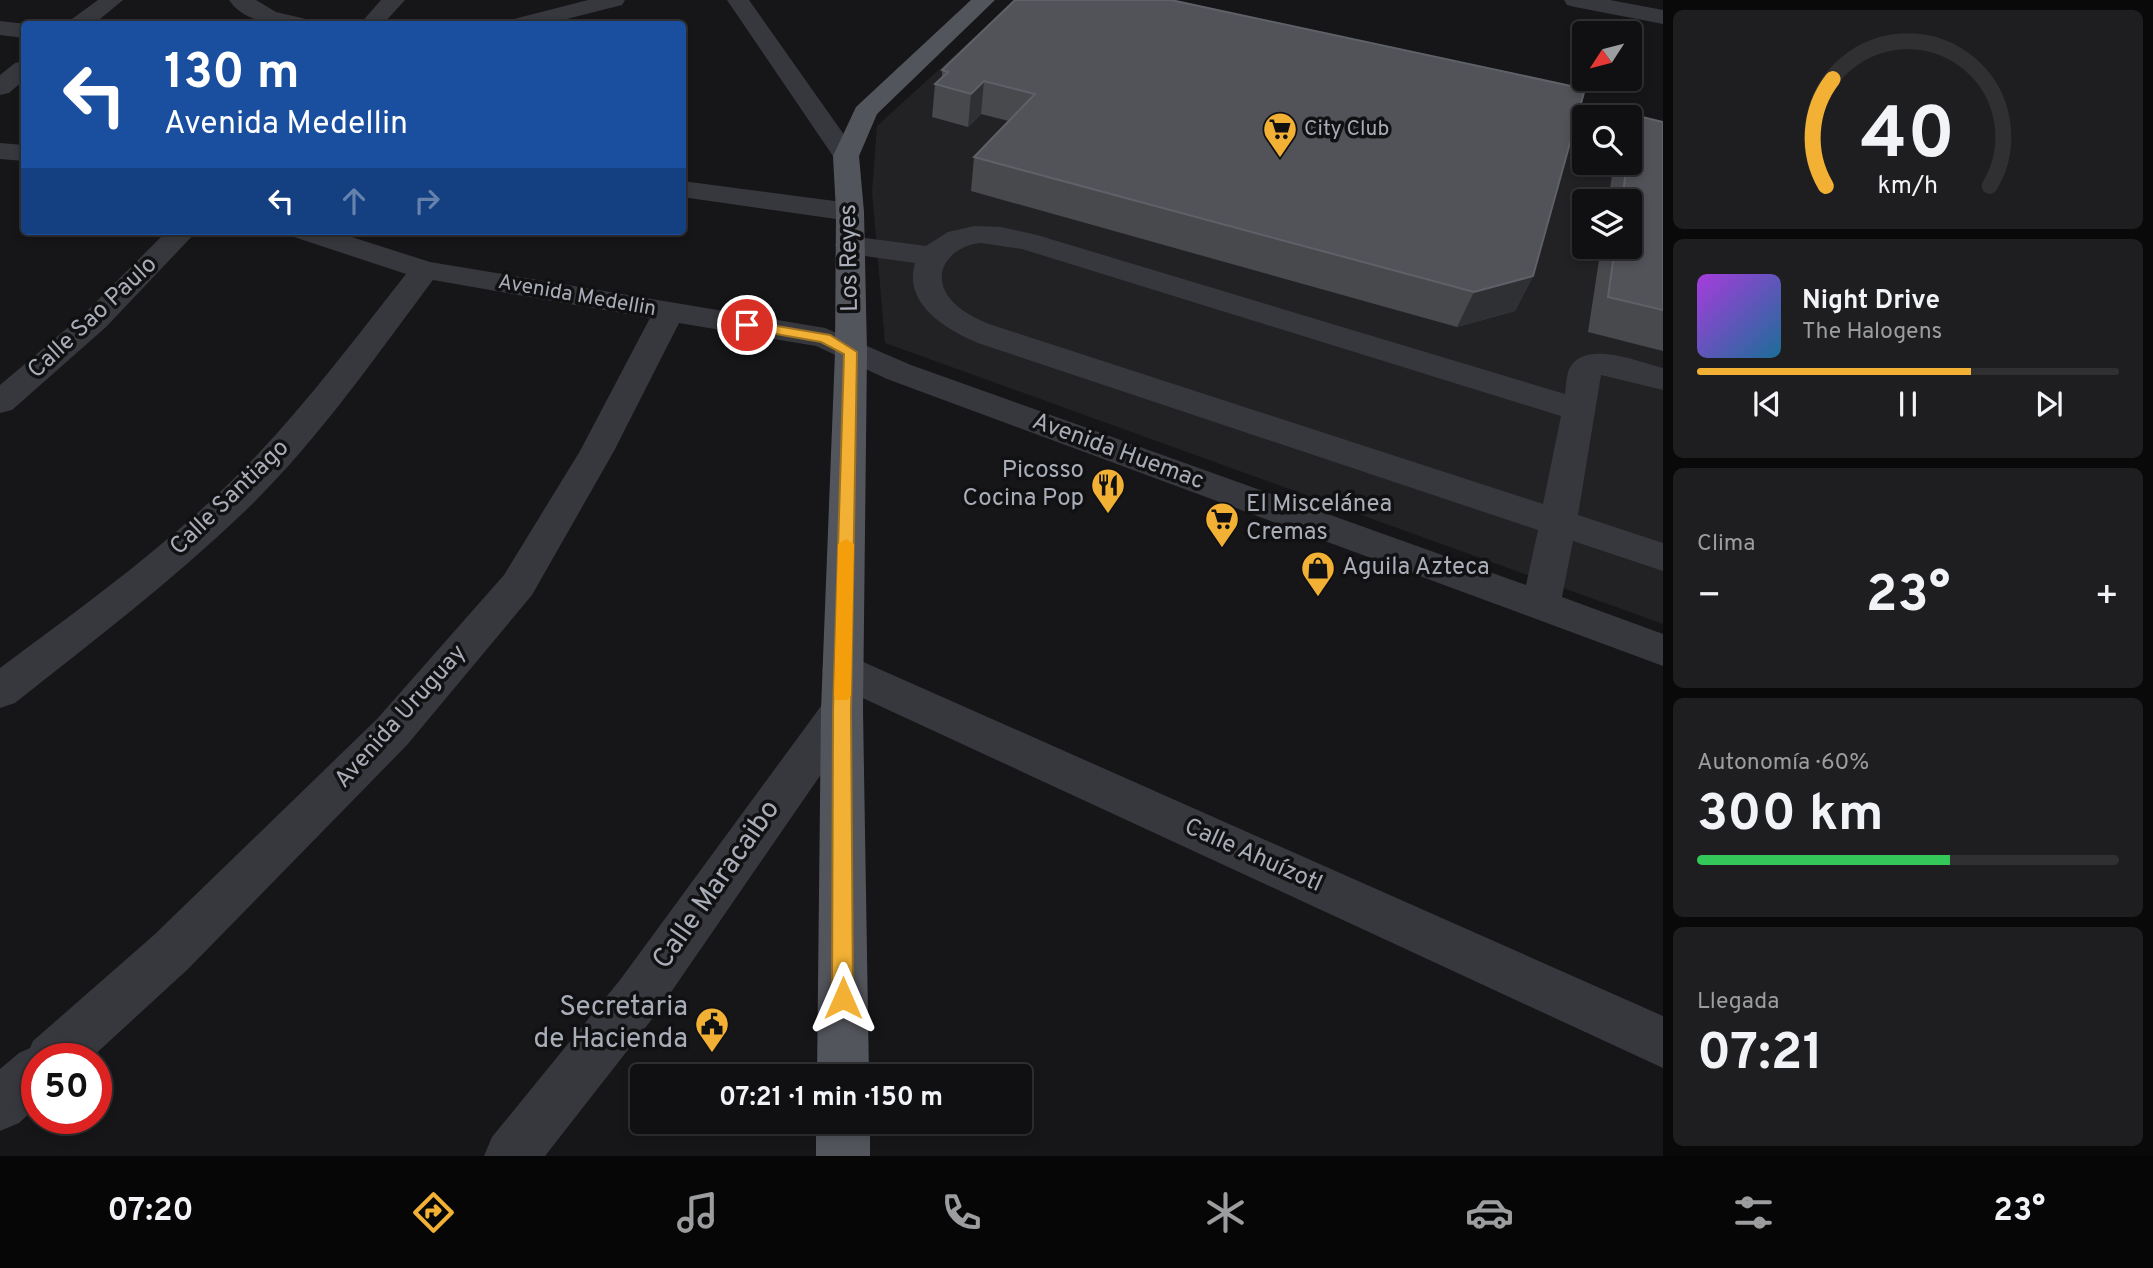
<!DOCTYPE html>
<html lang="es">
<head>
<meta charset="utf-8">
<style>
	:root { --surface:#101012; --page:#1e1e20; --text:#f1f3f6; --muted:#9c9d9f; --line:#303032; --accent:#f2b134 }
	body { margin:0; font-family:Overpass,sans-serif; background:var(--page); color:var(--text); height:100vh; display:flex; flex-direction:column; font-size:26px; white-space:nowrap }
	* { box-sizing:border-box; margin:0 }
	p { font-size:23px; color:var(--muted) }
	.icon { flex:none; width:38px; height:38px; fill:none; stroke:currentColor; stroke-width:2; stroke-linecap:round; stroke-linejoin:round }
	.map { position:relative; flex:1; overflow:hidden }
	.details { display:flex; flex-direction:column; gap:10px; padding:10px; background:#09090a; width:490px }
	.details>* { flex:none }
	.banner { position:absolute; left:21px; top:21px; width:665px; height:214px; border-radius:7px; box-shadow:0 4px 10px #0003,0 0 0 2px var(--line); background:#1a4fa0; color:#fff; overflow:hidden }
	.needle { width:46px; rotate:234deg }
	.tools { position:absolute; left:1572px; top:21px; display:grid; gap:14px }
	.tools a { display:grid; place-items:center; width:70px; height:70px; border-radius:7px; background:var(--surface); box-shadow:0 4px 10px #0003,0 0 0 2px var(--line); font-size:35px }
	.speed { position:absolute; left:21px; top:1043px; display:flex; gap:14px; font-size:35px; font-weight:700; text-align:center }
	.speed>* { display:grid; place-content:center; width:91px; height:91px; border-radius:50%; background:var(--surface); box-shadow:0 4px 10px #0003,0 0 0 2px var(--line); line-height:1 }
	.speed .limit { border:10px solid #d22; background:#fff; color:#111 }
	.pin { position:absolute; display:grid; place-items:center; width:60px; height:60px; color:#fff; margin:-30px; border:4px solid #fff; border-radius:50%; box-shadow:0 2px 7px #0007 }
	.me { position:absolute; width:77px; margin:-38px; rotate:0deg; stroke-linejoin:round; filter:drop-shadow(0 0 5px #0008) }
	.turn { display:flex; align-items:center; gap:24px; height:147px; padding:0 28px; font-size:32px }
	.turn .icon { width:91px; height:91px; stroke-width:2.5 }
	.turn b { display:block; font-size:49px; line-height:60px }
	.lanes { display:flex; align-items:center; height:66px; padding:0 28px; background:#0003; justify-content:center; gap:35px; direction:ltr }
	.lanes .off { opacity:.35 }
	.big { font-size:52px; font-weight:700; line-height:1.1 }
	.details .widget { flex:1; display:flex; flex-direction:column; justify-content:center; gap:10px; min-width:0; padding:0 24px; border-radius:10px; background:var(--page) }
	.details .dial { align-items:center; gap:0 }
	.dial svg { height:182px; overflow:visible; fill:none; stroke:var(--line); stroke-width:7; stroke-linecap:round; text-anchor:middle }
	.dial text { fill:var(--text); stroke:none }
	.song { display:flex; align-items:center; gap:21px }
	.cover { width:84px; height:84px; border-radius:10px; background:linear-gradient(135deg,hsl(280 70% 55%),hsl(200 70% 35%)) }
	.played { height:7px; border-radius:4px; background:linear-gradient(90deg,var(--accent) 65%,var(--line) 65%) }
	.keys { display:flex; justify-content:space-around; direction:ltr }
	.heat { display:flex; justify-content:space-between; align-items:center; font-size:38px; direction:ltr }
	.charge { height:10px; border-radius:5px; background:linear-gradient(90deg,#34c759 60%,var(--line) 0) }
	.trip { position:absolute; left:630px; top:1064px; width:402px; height:70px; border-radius:7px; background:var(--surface); box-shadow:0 4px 10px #0003,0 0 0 2px var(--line); font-weight:700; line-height:70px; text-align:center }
	.menu { display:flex; height:112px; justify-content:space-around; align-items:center; background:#060607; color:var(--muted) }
	.menu .icon { width:49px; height:49px }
	.menu .on { color:var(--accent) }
	.menu b { font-size:32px; color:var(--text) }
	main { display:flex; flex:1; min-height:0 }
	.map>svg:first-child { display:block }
</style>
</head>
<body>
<main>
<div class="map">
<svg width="1663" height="1156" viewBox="0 0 1663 1156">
	<rect width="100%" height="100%" fill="#161618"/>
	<path fill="#222225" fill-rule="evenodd" d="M 1015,0 L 1044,0 L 1584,121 L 1584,163 L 1629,163 L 1663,139 L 1663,624 L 885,343 L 872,192 L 877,126 ZM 1584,201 L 1629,201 L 1629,247 L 1584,247 Z"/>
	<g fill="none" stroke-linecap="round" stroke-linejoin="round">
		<g fill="#37383d" fill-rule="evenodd">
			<path d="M 98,0 L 123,0 L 94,24 L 69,24 L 72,19 Z"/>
			<path d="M 229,0 L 256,0 L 276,12 L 306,19 L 310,24 C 282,26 246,25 229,0 Z"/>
			<path d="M 381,0 L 405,0 L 383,24 L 360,24 Z"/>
			<path d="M 588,0 L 625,0 L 622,5 L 547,24 L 510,24 L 514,19 Z"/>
			<path d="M 727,0 L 749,0 L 859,156 L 855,162 L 846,164 L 837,162 Z"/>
			<path d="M 1564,0 L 1610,0 L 1663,10 L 1663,24 L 1575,7 L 1567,5 Z"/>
			<path d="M 0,21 L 26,24 L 24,38 L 0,35 Z"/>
			<path d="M 24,61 L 24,80 L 9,93 L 0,95 L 0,75 L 15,63 Z"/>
			<path d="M 0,143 L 24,145 L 24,161 L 0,159 Z"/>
			<path d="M 682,181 L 850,203 L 860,206 L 864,212 L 860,218 L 850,221 L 682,197 Z"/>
			<path d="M 974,226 L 1001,227 L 1037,235 L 1565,394 C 1566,387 1566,379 1568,372 C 1581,337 1638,362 1663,368 L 1663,390 L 1601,375 L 1578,515 L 1663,543 L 1663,571 L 1573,541 L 1562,597 L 1663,634 L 1663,666 L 887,379 L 816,346 L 679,323 L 614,451 L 532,595 L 407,745 L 188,969 L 90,1059 L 37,1059 L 37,1106 L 19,1123 L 0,1131 L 0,1069 L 19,1053 L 30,1048 L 33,1041 L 154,935 L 377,719 L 504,575 L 580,451 L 650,318 L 433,280 C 373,360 316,443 244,512 C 172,581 93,641 15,703 L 0,708 L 0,668 C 75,612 152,557 220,492 C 290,426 347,349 406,274 L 294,237 L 290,231 L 333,231 L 430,262 L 825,328 L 911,365 L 1526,585 L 1538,530 L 978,343 C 945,329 903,304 915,263 L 850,254 L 840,251 L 835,245 L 840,239 L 850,236 L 926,246 L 948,232 ZM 981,243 L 1022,249 L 1561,416 L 1543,504 L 989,324 C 975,318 958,310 948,296 C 930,269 954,245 981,243 Z"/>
			<path d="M 167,231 L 197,231 L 106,327 L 12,410 L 0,413 L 0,385 L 84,314 Z"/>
			<path d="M 843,653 L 1663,1016 L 1663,1068 L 828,682 L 822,670 L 828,658 Z"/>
			<path d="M 842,693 L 857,698 L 863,710 L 857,722 L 656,1014 L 545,1156 L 484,1156 L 492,1137 L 620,980 L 827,698 Z"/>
		</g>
		<g fill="#53555c" fill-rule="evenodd">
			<path d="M 971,0 L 995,0 L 877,114 L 859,156 L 864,212 L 867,352 L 863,710 L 869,1076 L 817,1076 L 821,710 L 835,352 L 836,212 L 833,156 L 856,107 Z"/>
			<rect x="816" y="1122" width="54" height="34"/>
		</g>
	</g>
	<g fill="#47494d">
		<path d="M 1015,0 L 1533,276 L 1515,311 L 1457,327 L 971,191 L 974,157 L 1009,121 L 981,114 L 968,127 L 932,117 L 935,84 L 942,77 L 942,70 Z"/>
		<path d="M 1634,115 L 1663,122 L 1663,351 L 1588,332 L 1601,247 L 1629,247 L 1629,201 L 1608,201 L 1614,163 L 1629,163 L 1629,124 Z"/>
	</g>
	<g fill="#2f3033">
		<path d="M 984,81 L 981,114 L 968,127 L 971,94 Z"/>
		<path d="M 1533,276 L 1515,311 L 1457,327 L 1474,292 Z"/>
	</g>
	<g fill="#525359" stroke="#5f6168" stroke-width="2">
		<path d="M 1015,0 L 1171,0 L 1585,89 L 1533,276 L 1474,292 L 974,157 L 1035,94 L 984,81 L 971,94 L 935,84 L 948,72 L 942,70 Z"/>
		<path d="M 1634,115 L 1663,122 L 1663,310 L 1608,297 L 1615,247 L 1629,247 L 1629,201 L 1622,201 L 1627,163 L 1629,163 L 1629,149 Z"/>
	</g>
	<path fill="#f2b134" stroke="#9d7322" stroke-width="2" d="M 747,321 L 830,335 L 857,352 L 851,710 L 853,998 L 850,1005 L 843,1008 L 835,1005 L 832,998 L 833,710 L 844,354 L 821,342 L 742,328 L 742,322 Z"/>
	<path fill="#f59e0b" d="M 846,539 L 854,544 L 851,695 L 848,700 L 836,700 L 834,695 L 838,544 Z"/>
	<defs>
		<g id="supermarket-pin" transform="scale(1.75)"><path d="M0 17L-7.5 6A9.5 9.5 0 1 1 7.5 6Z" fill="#f2b134" stroke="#111113"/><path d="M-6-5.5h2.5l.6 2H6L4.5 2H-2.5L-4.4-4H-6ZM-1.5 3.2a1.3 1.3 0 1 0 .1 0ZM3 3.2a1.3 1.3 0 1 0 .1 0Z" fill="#111"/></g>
		<g id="restaurant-pin" transform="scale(1.75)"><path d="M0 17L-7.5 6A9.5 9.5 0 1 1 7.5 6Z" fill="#f2b134" stroke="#111113"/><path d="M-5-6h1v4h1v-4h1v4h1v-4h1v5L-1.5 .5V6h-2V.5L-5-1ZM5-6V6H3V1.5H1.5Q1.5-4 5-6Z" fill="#111"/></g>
		<g id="shop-pin" transform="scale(1.75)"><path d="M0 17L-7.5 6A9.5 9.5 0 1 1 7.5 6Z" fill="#f2b134" stroke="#111113"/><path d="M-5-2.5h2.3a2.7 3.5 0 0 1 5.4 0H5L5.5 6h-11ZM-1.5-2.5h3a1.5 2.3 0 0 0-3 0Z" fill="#111"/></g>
		<g id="civic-pin" transform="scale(1.75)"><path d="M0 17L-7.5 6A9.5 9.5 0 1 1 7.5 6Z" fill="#f2b134" stroke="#111113"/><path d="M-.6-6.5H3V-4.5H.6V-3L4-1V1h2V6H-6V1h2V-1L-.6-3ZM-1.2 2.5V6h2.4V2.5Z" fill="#111"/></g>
	</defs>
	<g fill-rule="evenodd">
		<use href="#supermarket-pin" x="1280" y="129"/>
		<use href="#restaurant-pin" x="1108" y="485"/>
		<use href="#supermarket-pin" x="1222" y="519"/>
		<use href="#shop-pin" x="1318" y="568"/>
		<use href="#civic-pin" x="712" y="1024"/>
	</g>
	<g text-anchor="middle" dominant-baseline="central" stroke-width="7" stroke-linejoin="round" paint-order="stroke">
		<g font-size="21" fill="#a8adb8" stroke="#111113" text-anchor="start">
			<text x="1304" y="129">City Club</text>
		</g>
		<g font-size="21" fill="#a8adb8" stroke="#111113">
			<text transform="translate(577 296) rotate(10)">Avenida Medellin</text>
		</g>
		<g font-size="24" fill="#a8adb8" stroke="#111113">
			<text transform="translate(850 258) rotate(-91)">Los Reyes</text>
			<text transform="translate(93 318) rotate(-43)">Calle Sao Paulo</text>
			<text transform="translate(1118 452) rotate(20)">Avenida Huemac</text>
			<text transform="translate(230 498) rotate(-44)">Calle Santiago</text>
			<text transform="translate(401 717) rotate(-48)">Avenida Uruguay</text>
			<text transform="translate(1253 856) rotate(24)">Calle Ahuízotl</text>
		</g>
		<g font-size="24" fill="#a8adb8" stroke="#111113" text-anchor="start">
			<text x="1084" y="471" text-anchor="end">Picosso<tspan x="1084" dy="28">Cocina Pop</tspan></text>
			<text x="1246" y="505">El Miscelánea<tspan x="1246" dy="28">Cremas</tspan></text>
			<text x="1342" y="568">Aguila Azteca</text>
		</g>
		<g font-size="28" fill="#a8adb8" stroke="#111113">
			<text transform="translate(717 885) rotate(-55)">Calle Maracaibo</text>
		</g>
		<g font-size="28" fill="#a8adb8" stroke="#111113" text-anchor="end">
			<text x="688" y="1008">Secretaria<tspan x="688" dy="32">de Hacienda</tspan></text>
		</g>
	</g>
</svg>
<div class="tools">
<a><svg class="needle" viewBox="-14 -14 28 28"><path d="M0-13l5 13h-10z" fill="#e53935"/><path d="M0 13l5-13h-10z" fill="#9c9d9f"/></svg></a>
<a><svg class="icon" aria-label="search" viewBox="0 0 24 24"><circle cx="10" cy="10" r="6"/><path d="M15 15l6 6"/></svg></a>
<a><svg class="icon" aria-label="layers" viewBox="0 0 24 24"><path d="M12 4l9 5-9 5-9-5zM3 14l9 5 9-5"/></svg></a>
</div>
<div class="speed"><div class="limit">50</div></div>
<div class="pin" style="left:747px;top:325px;background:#d93025"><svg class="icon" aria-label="arrive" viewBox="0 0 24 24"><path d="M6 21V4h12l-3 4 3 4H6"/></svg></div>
<svg class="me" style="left:843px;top:998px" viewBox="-20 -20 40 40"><path d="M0-17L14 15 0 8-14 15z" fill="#f2b134" stroke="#fff" stroke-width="4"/></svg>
<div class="trip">07:21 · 1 min · 150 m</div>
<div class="banner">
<div class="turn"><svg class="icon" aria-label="left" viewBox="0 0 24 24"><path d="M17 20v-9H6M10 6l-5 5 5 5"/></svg><div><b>130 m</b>Avenida Medellin</div></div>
<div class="lanes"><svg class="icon" aria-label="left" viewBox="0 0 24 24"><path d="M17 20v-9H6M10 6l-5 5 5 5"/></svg><svg class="icon off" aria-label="ahead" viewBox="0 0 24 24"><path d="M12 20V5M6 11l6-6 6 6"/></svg><svg class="icon off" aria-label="right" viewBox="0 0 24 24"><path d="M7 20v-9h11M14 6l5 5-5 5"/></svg></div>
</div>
</div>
<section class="details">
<div class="widget dial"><svg viewBox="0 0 100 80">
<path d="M14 69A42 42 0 1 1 86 69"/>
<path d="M14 69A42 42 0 0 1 17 22" stroke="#f2b134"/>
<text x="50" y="56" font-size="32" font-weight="700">40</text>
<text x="50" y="72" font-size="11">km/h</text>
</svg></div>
<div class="widget">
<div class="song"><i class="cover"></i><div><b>Night Drive</b><p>The Halogens</p></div></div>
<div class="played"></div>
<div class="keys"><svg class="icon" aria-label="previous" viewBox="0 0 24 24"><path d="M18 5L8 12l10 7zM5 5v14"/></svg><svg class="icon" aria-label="pause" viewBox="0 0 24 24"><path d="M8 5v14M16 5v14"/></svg><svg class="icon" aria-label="next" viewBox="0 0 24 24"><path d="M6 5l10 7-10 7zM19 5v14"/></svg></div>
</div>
<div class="widget"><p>Clima</p>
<div class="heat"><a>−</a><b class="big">23°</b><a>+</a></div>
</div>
<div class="widget"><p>Autonomía · 60%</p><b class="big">300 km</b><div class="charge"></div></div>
<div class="widget"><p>Llegada</p><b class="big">07:21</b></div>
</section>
</main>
<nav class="menu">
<b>07:20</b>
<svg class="icon on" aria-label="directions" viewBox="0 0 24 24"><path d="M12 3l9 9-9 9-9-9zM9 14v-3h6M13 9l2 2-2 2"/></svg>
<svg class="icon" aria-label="music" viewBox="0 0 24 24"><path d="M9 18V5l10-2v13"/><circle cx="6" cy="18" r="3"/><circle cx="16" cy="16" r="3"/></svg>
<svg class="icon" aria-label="phone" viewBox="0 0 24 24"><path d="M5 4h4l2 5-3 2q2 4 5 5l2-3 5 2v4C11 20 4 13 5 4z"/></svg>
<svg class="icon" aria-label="climate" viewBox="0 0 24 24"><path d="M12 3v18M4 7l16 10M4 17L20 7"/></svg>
<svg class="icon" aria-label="car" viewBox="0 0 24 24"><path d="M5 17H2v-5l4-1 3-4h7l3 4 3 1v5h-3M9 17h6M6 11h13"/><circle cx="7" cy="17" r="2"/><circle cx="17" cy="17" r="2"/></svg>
<svg class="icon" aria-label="filters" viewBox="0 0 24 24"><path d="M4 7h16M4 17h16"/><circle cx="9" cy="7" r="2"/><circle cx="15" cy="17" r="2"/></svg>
<b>23°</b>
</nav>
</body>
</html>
